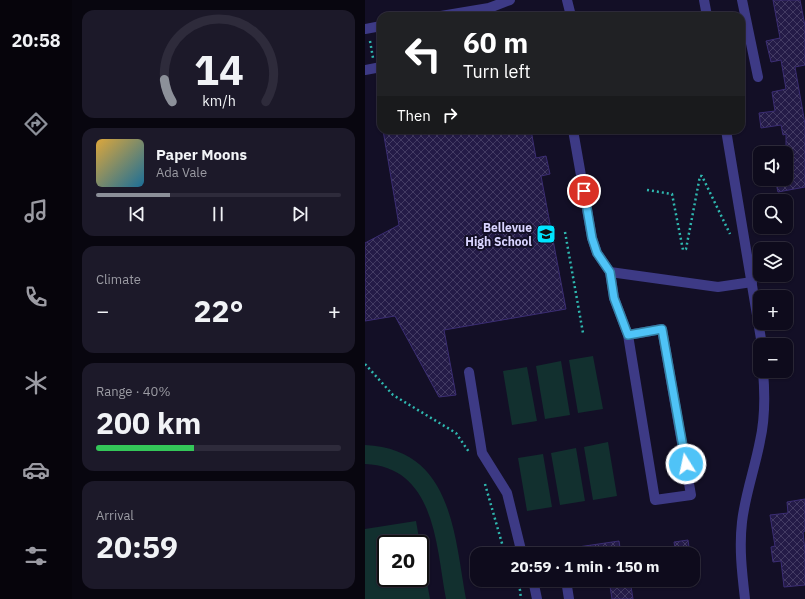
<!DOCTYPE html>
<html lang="en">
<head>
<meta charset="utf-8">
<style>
	:root { --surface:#0e0b1c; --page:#1c1929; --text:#f1f3f6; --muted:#9b9ba3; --line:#2e2b3b; --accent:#8c9099 }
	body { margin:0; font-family:"IBM Plex Sans",sans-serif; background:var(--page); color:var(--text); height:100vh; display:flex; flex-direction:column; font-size:15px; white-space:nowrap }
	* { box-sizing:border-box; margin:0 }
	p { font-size:13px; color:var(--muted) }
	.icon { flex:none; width:22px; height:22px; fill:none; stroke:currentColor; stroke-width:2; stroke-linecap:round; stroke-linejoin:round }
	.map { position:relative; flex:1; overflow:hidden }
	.drawer { display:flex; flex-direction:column; gap:10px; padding:10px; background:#08060f; width:293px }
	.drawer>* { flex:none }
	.guide { position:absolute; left:12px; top:12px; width:368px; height:122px; border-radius:12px; box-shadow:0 1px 3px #0004,0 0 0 1px var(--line); background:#202124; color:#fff; overflow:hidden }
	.buttons { position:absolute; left:388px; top:146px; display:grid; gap:8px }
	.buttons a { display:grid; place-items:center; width:40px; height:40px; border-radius:8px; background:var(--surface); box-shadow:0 1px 3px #0004,0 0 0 1px var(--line); font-size:20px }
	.speed { position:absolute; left:12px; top:535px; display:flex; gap:8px; font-size:20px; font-weight:700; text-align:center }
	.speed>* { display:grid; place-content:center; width:52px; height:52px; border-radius:50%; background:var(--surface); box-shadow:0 1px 3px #0004,0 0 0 1px var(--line); line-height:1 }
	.speed .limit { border:2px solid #111; border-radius:6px; background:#fff; color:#111 }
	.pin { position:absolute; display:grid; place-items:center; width:34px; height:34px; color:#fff; margin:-17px; border:2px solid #fff; border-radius:50%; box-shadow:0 1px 4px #0007 }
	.me { position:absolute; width:44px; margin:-22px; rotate:350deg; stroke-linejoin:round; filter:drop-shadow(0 0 3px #0008) }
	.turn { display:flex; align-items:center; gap:14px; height:84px; padding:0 20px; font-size:18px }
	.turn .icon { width:52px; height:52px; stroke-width:2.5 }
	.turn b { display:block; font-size:28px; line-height:34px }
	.then { display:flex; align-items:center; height:38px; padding:0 20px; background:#0003; gap:8px; font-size:15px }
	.big { font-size:30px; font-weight:700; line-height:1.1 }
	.drawer .tile { flex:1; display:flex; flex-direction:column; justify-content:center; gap:6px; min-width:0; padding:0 14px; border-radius:12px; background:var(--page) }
	.drawer .dial { align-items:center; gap:0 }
	.dial svg { height:104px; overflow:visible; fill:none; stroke:var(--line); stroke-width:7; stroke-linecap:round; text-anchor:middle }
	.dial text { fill:var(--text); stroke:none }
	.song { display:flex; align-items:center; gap:12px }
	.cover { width:48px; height:48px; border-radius:6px; background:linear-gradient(135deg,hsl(40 70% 55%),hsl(200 70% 35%)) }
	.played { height:4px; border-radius:2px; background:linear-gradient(90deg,var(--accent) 30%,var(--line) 30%) }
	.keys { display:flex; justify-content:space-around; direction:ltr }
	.heat { display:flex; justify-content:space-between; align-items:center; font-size:22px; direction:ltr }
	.charge { height:6px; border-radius:3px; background:linear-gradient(90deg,#34c759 40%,var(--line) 0) }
	.trip { position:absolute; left:105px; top:547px; width:230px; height:40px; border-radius:12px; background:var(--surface); box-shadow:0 1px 3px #0004,0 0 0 1px var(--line); font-weight:700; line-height:40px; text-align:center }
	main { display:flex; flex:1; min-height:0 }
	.tabs { display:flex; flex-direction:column; width:72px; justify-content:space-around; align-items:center; background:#06040b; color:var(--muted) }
	.tabs .icon { width:28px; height:28px }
	.tabs .active { color:var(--accent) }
	.tabs b { font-size:18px; color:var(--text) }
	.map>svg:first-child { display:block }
</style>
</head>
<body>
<main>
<nav class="tabs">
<b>20:58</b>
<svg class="icon active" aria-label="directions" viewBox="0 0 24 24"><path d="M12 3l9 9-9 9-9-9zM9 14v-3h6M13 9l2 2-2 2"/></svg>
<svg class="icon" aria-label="music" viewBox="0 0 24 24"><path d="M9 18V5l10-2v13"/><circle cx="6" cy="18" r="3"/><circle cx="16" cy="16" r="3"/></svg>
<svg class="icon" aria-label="phone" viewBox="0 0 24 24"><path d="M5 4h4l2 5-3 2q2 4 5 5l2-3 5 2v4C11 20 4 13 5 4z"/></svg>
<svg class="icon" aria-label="climate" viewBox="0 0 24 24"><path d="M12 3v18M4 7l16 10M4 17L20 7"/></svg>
<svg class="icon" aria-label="car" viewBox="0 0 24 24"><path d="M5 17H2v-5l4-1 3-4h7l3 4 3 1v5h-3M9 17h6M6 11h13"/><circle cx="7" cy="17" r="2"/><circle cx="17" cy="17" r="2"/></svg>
<svg class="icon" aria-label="filters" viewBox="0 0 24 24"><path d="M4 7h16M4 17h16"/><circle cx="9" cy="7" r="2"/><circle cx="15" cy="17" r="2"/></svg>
</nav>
<section class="drawer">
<div class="tile dial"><svg viewBox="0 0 100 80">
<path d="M14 69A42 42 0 1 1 86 69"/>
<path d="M14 69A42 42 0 0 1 8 52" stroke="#8c9099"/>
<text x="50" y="56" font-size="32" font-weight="700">14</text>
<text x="50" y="72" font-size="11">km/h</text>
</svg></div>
<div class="tile">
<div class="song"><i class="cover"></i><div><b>Paper Moons</b><p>Ada Vale</p></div></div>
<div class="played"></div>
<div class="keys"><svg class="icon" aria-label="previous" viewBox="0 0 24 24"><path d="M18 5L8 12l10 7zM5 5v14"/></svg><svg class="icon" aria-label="pause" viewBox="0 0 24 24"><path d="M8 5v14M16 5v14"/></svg><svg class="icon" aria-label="next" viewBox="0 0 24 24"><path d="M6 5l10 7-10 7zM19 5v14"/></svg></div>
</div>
<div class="tile"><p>Climate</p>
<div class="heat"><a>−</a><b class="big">22°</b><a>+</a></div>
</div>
<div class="tile"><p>Range · 40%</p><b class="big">200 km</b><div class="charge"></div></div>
<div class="tile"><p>Arrival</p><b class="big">20:59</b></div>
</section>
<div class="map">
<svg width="440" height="599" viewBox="0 0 440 599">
	<defs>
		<pattern id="building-cross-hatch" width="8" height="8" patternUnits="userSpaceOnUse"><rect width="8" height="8" fill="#241b47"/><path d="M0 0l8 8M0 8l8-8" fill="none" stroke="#433b63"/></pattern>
	</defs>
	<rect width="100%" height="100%" fill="#130f26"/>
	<g fill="#12302f">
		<path d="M 228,356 L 238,409 L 213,413 L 204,360 Z"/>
		<path d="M 196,361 L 205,415 L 180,419 L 171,366 Z"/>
		<path d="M 162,367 L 172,421 L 147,425 L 138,371 Z"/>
		<path d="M 243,442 L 252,496 L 228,500 L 219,447 Z"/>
		<path d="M 0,445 C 87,449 89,533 101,599 L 81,599 C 71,547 71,467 0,464 Z"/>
		<path d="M 211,448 L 220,501 L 195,505 L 186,453 Z"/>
		<path d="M 178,454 L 187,507 L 162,511 L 153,458 Z"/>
		<path d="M 51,521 L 55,544 L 21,544 L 21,578 L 55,578 L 55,545 L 65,599 L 0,599 L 0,529 Z"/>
	</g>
	<g fill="url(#building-cross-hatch)" stroke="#3b2d73">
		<path d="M 408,0 L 435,0 L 440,26 L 440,65 L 430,67 L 440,124 L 440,187 L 413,192 L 410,179 L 421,179 L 421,134 L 418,135 L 416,125 L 396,128 L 394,113 L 410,111 L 407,92 L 421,89 L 416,60 L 406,62 L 401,41 L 415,38 Z"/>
		<path d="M 18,130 L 166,130 L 171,158 L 181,156 L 185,174 L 176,176 L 201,309 L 79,330 L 91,395 L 74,397 L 30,316 L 0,321 L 0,243 L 34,225 Z"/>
		<path d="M 440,499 L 440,531 L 438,532 L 440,551 L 440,585 L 419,587 L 416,561 L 408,562 L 406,547 L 410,546 L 405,515 L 423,513 L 422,502 Z"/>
		<path d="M 323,540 L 325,554 L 311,554 L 309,542 Z"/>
		<path d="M 254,541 L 256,554 L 213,554 L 213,547 Z"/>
		<path d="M 244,580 L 265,580 L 268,599 L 247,599 Z"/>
	</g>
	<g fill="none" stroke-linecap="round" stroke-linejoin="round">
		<g stroke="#2fb8b0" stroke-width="2.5" stroke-dasharray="2 3" stroke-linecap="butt">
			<path d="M 5,41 L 8,58"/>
			<path d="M 282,190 L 307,194 L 318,250 L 321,249 L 335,176 L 337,176 L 365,234"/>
			<path d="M 200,232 L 218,333"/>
			<path d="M 0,364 L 28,395 L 91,433 L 104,452"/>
			<path d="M 120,484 L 140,554"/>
			<path d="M 150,580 L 155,590 L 156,599"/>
		</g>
		<g stroke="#3d3a85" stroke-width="10">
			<path d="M 202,0 L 206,16"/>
			<path d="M 339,0 L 342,16"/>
			<path d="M 377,0 L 393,77"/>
			<path d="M 76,16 L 124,8 L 145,0"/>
			<path d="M 0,29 L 16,26"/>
			<path d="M 0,70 L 16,67"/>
			<path d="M 208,130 L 227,238 L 232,253 L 245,272 L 249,298 L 263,335 L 290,500 L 326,495 L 297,329 L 263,335"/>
			<path d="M 361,130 L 397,345"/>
			<path d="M 245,272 L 353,287 L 387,282"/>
			<path d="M 104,372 L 117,453 L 142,493 L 157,554"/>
			<path d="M 168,580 L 172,599"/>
			<path d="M 201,580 L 204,599"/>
			<path d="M 380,599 C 377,573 374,548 377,522 C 380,495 390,468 395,441 C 400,419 400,394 398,371"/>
		</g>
	</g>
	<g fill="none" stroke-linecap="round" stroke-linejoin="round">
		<g stroke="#337fa1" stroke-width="10">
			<path id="route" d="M 219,191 L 227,238 L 232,253 L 245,272 L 249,298 L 263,335 L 297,329 L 321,464"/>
		</g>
		<use href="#route" stroke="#4fc3f7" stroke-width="7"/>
	</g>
	<defs>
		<g id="school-square" transform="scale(1)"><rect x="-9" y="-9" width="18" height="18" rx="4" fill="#00e5ff" stroke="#130f26"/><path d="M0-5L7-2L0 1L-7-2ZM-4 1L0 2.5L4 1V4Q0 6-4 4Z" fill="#111"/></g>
	</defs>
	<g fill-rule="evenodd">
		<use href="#school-square" x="181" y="234"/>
	</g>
	<g text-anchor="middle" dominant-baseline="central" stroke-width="4" stroke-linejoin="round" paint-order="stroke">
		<g font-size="12" font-weight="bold" fill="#d9d4ff" stroke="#130f26" text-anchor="end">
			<text x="167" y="227">Bellevue<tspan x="167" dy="14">High School</tspan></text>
		</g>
	</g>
</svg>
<div class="buttons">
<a><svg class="icon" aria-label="sound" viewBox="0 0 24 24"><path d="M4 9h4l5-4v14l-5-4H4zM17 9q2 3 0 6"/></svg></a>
<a><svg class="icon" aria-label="search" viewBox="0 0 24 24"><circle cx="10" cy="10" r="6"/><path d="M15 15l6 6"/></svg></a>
<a><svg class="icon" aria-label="layers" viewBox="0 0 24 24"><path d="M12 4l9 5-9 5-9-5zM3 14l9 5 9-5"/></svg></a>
<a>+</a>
<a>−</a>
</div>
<div class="speed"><div class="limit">20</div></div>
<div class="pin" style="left:219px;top:191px;background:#d93025"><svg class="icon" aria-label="arrive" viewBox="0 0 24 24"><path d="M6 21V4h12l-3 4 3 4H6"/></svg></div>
<svg class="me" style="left:321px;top:464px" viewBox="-20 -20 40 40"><circle r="17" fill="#4fc3f7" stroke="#fff" stroke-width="3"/><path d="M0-11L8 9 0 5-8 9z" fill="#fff"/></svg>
<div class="trip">20:59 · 1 min · 150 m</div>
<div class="guide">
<div class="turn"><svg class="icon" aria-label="left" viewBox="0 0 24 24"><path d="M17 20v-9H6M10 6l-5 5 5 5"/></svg><div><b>60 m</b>Turn left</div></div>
<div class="then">Then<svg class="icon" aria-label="right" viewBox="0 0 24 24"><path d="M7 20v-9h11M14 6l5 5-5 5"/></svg></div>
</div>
</div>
</main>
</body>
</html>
